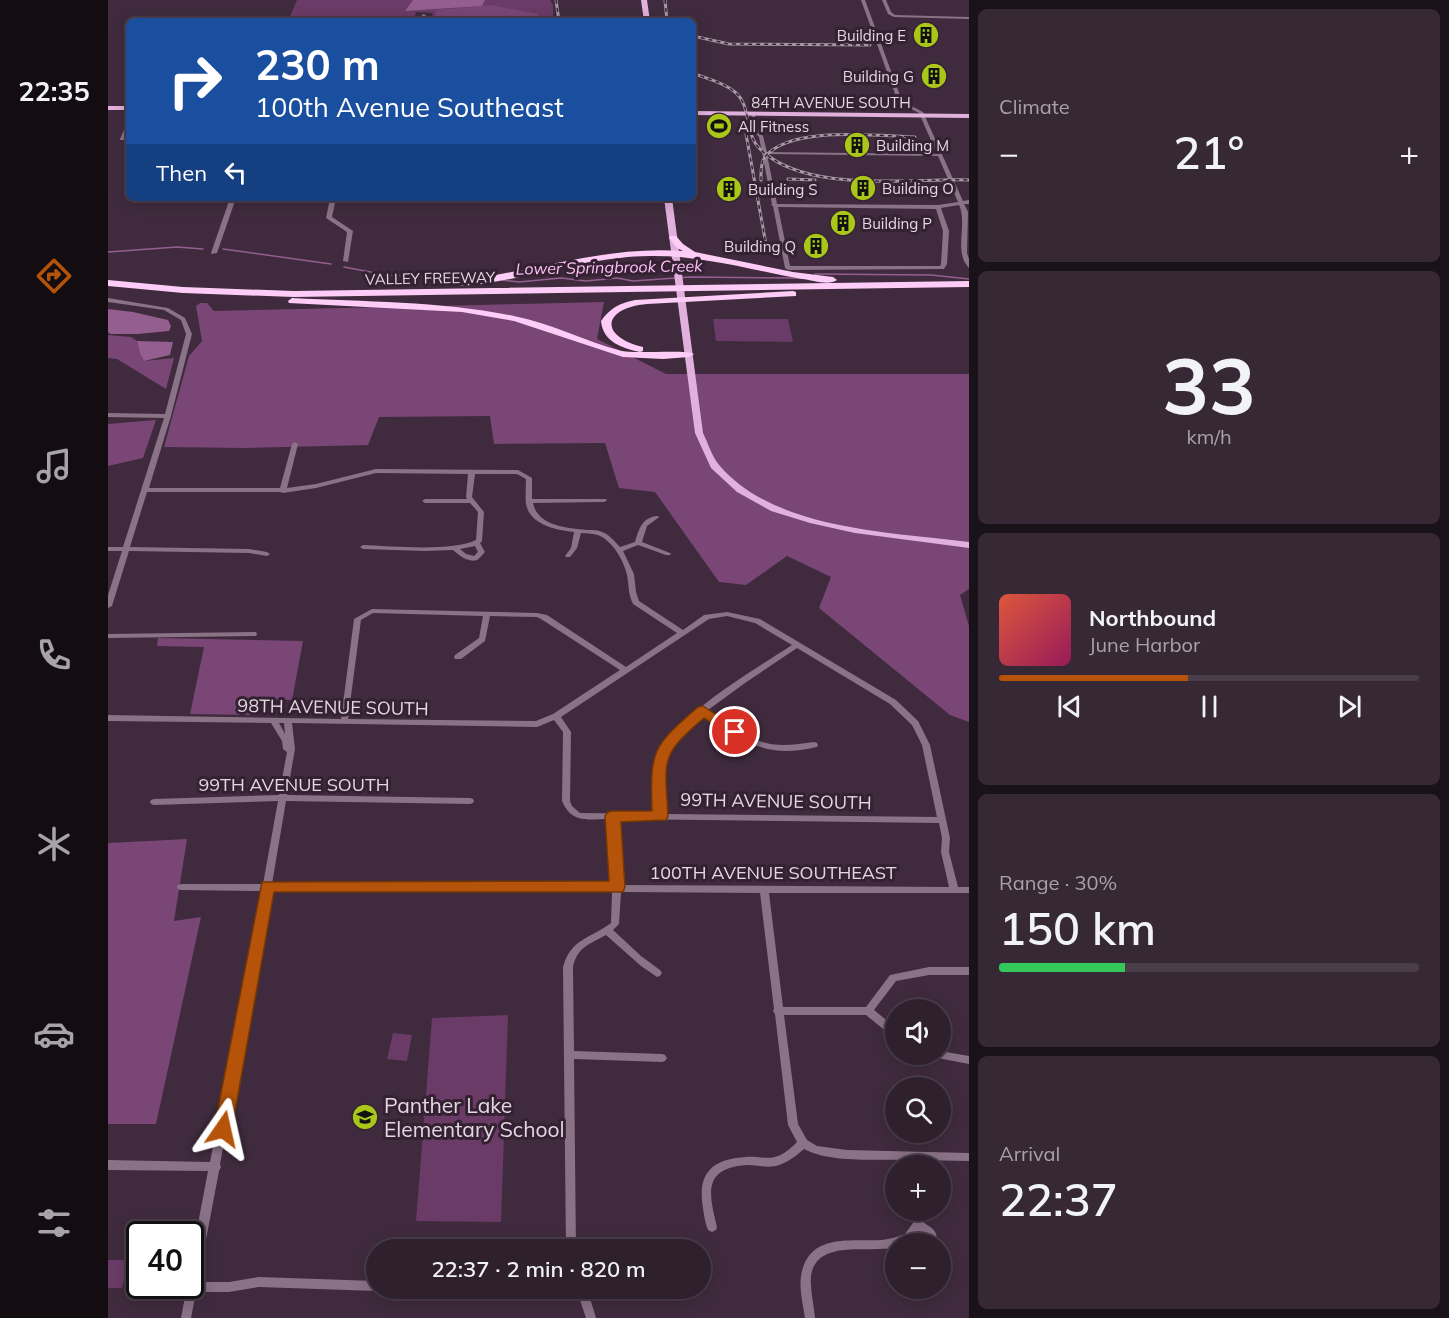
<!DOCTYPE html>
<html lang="en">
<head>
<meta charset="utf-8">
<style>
	:root { --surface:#2f202e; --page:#372836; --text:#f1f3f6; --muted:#a7a3aa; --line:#4a3e4a; --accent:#b45309 }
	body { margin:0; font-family:Mulish,sans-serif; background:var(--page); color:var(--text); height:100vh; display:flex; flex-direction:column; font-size:22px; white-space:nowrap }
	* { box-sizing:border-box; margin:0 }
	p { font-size:20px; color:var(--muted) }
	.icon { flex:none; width:33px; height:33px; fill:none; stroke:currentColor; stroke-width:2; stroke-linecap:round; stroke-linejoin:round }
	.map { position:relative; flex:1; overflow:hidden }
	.sheet { display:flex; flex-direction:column; gap:9px; padding:9px; background:#1a1219; width:480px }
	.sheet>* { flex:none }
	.guide { position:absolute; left:18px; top:18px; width:570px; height:183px; border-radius:9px; box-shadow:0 3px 15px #0003,0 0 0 2px var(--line); background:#1a4fa0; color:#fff; overflow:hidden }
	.controls { position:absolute; left:777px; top:999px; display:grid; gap:12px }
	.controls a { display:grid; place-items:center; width:66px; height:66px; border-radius:50%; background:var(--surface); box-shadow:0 3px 15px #0003,0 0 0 2px var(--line); font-size:30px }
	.speed { position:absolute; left:18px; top:1221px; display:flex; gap:12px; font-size:30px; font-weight:700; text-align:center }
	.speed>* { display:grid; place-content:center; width:78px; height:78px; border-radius:50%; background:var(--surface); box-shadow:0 3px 15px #0003,0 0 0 2px var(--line); line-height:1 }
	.speed .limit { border:3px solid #111; border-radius:9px; background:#fff; color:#111 }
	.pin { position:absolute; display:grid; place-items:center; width:51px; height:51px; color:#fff; margin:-26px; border:3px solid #fff; border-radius:50%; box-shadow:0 2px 6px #0007 }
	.me { position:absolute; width:66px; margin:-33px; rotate:11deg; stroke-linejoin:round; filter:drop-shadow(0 0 4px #0008) }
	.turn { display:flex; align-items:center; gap:21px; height:126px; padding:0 30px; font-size:27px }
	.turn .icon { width:78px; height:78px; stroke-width:2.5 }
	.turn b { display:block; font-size:42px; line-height:51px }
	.then { display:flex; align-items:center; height:57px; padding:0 30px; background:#0003; gap:12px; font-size:22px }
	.big { font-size:45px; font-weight:600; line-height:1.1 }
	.sheet .tile { flex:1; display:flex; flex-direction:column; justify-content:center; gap:9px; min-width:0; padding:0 21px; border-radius:9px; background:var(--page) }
	.sheet .dial { align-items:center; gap:0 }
	.dial b { font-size:78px; line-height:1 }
	.song { display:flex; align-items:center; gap:18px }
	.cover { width:72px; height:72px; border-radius:9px; background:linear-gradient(135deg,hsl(10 70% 55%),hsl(330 70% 35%)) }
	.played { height:6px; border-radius:3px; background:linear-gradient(90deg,var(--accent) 45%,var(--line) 45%) }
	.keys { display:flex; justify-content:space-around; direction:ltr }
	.heat { display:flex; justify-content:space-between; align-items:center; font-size:33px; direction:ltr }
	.charge { height:9px; border-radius:4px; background:linear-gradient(90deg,#34c759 30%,var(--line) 0) }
	.trip { position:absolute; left:258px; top:1239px; width:345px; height:60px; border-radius:30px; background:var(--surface); box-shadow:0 3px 15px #0003,0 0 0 2px var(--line); font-weight:600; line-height:60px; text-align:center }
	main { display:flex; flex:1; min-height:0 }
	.tab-bar { display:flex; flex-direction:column; width:108px; justify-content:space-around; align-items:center; background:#130d12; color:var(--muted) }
	.tab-bar .icon { width:42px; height:42px }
	.tab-bar .on { color:var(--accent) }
	.tab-bar b { font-size:27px; color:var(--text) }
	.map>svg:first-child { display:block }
</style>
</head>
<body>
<main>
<nav class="tab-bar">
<b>22:35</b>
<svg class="icon on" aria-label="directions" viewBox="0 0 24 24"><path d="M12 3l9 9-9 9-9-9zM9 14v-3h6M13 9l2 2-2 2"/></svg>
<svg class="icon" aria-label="music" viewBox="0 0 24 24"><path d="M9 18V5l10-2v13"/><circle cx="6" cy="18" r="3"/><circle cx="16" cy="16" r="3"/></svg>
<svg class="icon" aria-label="phone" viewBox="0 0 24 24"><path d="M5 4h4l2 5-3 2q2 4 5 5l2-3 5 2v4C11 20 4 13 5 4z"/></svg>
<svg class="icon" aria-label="climate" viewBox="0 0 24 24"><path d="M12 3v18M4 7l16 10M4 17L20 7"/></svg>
<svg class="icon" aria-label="car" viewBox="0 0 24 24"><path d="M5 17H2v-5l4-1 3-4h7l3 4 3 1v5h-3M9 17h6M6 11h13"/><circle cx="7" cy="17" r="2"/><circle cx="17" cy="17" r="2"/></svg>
<svg class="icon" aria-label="filters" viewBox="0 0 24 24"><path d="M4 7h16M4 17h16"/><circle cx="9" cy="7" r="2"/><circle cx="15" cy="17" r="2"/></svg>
</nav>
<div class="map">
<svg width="861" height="1318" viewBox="0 0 861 1318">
	<rect width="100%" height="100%" fill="#3f2b3d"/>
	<g fill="#6a3b66">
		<path d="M 189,0 L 442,0 L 445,5 L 445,21 L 316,21 L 324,17 L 325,13 L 308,12 L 306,21 L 180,21 Z"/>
		<path d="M 605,319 L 680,319 L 685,342 L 608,341 Z"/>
		<path d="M 400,1015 L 393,1222 L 308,1221 L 324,1018 Z"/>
		<path d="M 285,1033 L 304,1035 L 299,1061 L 279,1059 Z"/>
		<path d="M 0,1260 L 21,1260 L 14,1288 L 0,1288 Z"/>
	</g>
	<g fill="#794675">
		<path d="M 383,5 L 430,14 L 430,21 L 327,19 L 328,10 Z"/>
		<path d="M 496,302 L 489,339 L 558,374 L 861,374 L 861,589 L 852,595 L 861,626 L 861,722 L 842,715 L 711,608 L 723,577 L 679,556 L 638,585 L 611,582 L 547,492 L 511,488 L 497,443 L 386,444 L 382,416 L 271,417 L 260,445 L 138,448 L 56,447 L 81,356 L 94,341 L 88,306 L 92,303 L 99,303 L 106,311 Z"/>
		<path d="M 0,335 L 23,337 L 29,341 L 32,354 L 36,361 L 66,358 L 58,389 L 9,359 L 0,358 Z"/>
		<path d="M 48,420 L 35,458 L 0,466 L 0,424 Z"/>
		<path d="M 50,638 L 195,641 L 184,700 L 152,699 L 146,715 L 82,714 L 96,647 L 49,646 Z"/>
		<path d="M 79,839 L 66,921 L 93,917 L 48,1124 L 0,1124 L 0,843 Z"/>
	</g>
	<g fill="#945f90">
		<path d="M 305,0 L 377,0 L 374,6 L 297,11 Z"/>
		<path d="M 0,309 L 25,312 L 60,320 L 63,326 L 61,331 L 29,334 L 2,334 L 0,332 Z"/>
		<path d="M 29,341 L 65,342 L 62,355 L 36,361 L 32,354 Z"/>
	</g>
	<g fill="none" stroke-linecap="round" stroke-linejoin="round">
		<g stroke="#945f90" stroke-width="1.5">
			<path d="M 115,249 L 223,264"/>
			<path d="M 0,252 L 69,247 L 95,249"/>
			<path d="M 236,267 L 278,275 L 379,277"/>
			<path d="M 707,274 L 823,275 L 861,279"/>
			<path d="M 394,280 L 411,282 L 453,278 L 478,281 L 509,278 L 525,281 L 582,277 L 693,278"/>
		</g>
		<g fill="#8a7287" fill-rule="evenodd">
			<path d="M 753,0 L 757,0 L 794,101 L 815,112 L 855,201 L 861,200 L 861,204 L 856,204 L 860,212 L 859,253 L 861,259 L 861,268 C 845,252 860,224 851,205 L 833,208 L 841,231 L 839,264 L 836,269 L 680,270 L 677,268 L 665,206 L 663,205 L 664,204 L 651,137 L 647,133 L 643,114 L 647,115 L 651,132 L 655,136 L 659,152 L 829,154 L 811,113 L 790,102 ZM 659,154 L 830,156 L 850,202 L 830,205 L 669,204 ZM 670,207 L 828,209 L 835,231 L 833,264 L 832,266 L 682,266 Z"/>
			<path d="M 774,0 L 778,0 L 783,12 L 787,15 L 861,17 L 861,19 L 786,17 L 780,14 Z"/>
			<path d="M 315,14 L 318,15 L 314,21 L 310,21 Z"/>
			<path d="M 19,123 L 21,123 L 21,129 L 16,140 L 12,140 L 12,139 Z"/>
			<path d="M 122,198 L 128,198 L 109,253 L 104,254 L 103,253 Z"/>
			<path d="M 222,198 L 228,198 L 224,217 L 245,231 L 240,262 L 235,261 L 239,232 L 218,218 Z"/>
			<path d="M 0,298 L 60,308 L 77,318 L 84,334 L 63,416 L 41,488 L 172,488 L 184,444 L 187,442 L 190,444 L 179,488 L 208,484 L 268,469 L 410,470 L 424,478 L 424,499 L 498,499 L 499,500 L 498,501 L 496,502 L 425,503 C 430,527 461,528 480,530 C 485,530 490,530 494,532 C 501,534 507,542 512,547 L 527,542 C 531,529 534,517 550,516 L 551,517 L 550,518 L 539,526 L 534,542 L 562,553 L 563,554 L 562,555 L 558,555 L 530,545 L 515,551 L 526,574 L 528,592 L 531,601 L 575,630 L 596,615 L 619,612 L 652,619 L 788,700 L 810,721 L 822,745 L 842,838 L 841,852 L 850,887 L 861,887 L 861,893 L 661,893 L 675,1007 L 758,1007 L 782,975 L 821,967 L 861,967 L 861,975 L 821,975 L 788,981 L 766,1010 L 788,1028 L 788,1038 L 785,1037 L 758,1015 L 676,1015 L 690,1124 L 699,1140 L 709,1146 L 739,1150 L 861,1153 L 861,1161 L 806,1160 L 807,1166 L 797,1166 L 796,1160 C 766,1159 722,1163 696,1149 C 688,1156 679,1163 668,1166 C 658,1168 649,1165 639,1165 C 594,1168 601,1194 609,1227 L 608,1230 L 604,1232 L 600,1230 C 597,1223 596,1215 595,1208 C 589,1173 604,1159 638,1157 C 648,1156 660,1160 670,1156 C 678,1153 684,1147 689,1142 L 680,1125 L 667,1014 L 665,1011 L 666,1009 L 652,893 L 513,892 L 511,924 L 505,930 L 533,956 L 552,970 L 554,973 L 552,976 L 549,977 L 533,966 L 498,935 C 482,944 469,947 465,967 L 466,1051 L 554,1054 L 557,1055 L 559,1058 L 557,1061 L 554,1062 L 466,1059 L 468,1250 L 458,1250 L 455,967 C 463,938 482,939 503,923 L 504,892 L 162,891 L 112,1164 L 113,1167 L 111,1171 L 90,1282 L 121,1282 L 151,1277 L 268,1281 L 268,1288 L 272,1288 L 268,1291 L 151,1287 L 121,1292 L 88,1292 L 83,1318 L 73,1318 L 79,1286 L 82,1286 L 82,1266 L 100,1171 L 0,1170 L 0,1160 L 102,1162 L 154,891 L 73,890 L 70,889 L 69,887 L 70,885 L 73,884 L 155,884 L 170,801 L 46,805 L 43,804 L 42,802 L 43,800 L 46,799 L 171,795 L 179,752 L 175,749 L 174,741 L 163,723 L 0,721 L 0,715 L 233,719 L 246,619 L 264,609 L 429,613 L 439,615 L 518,667 L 569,633 L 525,604 C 520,594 521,585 519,575 C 516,561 505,542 492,536 C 486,533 479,534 473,533 L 469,548 L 462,557 L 458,557 L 457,556 L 463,548 L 466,532 C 448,530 422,525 418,504 C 417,496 418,487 418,479 L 409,474 L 367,474 L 364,497 L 376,512 L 374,541 L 372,543 L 377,552 C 376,553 371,559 369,560 C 360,563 351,555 345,550 L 317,551 L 255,549 L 252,547 L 255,545 C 282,546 345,552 368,540 L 370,512 L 362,503 L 317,503 L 314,501 L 317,499 L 359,499 L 358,497 L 360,474 L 268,473 L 208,488 L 175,493 L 172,492 L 39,492 L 22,547 L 141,549 L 159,552 L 162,554 L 159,556 L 141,553 L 21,551 L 4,606 L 0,608 L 0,595 L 14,551 L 0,551 L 0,547 L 15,547 L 56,418 L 0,417 L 0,413 L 57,414 L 78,334 L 73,320 L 56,310 L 0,302 ZM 367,546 L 370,552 L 366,556 L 358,554 L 352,549 ZM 265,613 L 375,616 L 371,638 L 347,655 L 346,657 L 347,659 L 353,659 L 377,641 L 382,616 L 429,617 L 433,619 L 512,670 L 445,714 L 428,721 L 240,719 L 253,620 ZM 619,616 L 647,623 L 684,645 C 648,669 562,718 548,759 C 542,776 546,796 548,814 L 472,813 L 464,806 L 462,801 L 463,732 L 453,717 L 601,619 ZM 689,648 L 782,704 L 804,725 L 814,745 L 829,817 L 556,814 C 555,796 549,774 557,757 C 564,739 581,726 595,714 C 636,742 657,759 709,747 L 710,745 L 709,743 L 706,742 C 690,744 674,747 658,743 C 637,739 618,722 600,710 L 637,683 ZM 446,720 L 455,732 L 454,801 C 464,824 480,819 501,819 L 505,885 L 164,884 L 178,801 L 362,804 L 365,803 L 366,801 L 365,799 L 362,798 L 179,795 L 187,749 L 184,723 L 429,727 ZM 171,723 L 176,723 L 177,734 ZM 509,819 L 831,823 L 834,838 L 833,852 L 841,887 L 513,885 Z"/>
			<path d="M 145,632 L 148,632 L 149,634 L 148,636 L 0,638 L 0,634 Z"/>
			<path d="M 832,1051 L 861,1056 L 861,1064 L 824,1057 L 822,1054 L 832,1054 Z"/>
			<path d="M 805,1210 L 815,1210 L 815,1222 C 824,1228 832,1232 827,1243 L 813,1244 L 818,1238 L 818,1235 L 811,1231 C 803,1244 803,1244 788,1244 L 788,1247 C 761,1254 709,1238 703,1276 C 702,1290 706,1305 707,1318 L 697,1318 C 695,1304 691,1289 693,1276 C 700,1232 743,1242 774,1240 C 782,1239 790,1237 797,1234 L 805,1223 Z"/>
			<path d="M 349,1288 L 419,1288 L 418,1292 L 414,1293 L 354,1293 L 350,1292 Z"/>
			<path d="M 468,1288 L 479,1288 L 488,1318 L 478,1318 Z"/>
		</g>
		<g fill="#e1b0dc" fill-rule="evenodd">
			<path d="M 533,0 L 539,0 L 542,21 L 536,21 Z"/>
			<rect x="0" y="106" width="21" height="4"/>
			<path d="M 585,111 L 861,114 L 861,118 L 585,115 Z"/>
			<path d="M 556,198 L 564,198 L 595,433 C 600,443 604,457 612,466 C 667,530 783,532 861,542 L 861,548 L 747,533 L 702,523 L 663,511 L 629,492 L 603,468 L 587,433 Z"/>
		</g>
		<g fill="#fdcdf7" fill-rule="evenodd">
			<path d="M 562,236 L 568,236 L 575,244 L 587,252 L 685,272 L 725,277 L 729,280 C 721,286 704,280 694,279 C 643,270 594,255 541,256 C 522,256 502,259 483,262 C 461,266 357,292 345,284 L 349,281 C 424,272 499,245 575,251 L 569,248 L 561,238 Z"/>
			<path d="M 0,280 L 75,287 L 186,291 L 861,281 L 861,287 L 186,297 L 75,293 L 0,286 Z"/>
			<path d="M 685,291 L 688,292 L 688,296 L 539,304 C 495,308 490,336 535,347 L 535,351 L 532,352 C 514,348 495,342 493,321 C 502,308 512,303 527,300 Z"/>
			<path d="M 184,298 C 258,302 333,301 406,316 C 443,323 478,342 514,351 C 529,354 579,349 586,354 L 581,357 L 555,359 L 515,357 L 406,321 L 354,312 L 181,303 L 180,301 Z"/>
		</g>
		<g stroke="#a797a5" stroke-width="3">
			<g id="rail">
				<path d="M 448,0 L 451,21"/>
				<path d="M 557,0 L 559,21"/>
				<path d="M 585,36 L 621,44 L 762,45"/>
				<path d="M 585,73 C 599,79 615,82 627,92 C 644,106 636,134 652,149 C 698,194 801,178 861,180"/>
				<path d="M 638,134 L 659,250"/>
				<path d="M 680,179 L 707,180"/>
				<path d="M 653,180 C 653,173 652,164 657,157 C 682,125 770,136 807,137"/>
			</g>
		</g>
		<use href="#rail" stroke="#342132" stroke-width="1.5" stroke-dasharray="4" stroke-linecap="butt"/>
	</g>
	<path fill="#b45309" stroke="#753606" stroke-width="1.5" d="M 595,706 L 634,732 L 632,735 L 622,735 L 596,718 C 551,756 557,760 560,816 L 558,820 L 513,822 L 517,887 L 515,892 L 166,892 L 124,1129 L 122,1135 L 115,1137 L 109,1135 L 106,1129 L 154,882 L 501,881 L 497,816 L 500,812 L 505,811 L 544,811 C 542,750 544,747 590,707 Z"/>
	<defs>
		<g id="building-disc" transform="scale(1.35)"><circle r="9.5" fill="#aac719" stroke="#342132"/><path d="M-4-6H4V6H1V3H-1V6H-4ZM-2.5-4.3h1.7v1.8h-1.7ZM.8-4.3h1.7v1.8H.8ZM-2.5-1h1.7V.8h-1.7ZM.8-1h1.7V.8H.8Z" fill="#111"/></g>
		<g id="stadium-disc" transform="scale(1.35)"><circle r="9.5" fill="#aac719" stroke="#342132"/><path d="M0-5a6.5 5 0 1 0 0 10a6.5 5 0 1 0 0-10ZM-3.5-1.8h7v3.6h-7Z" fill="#111"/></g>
		<g id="school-disc" transform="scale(1.35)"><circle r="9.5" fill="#aac719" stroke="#342132"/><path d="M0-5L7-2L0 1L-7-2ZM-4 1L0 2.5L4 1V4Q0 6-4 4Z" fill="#111"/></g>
	</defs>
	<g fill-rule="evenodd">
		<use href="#building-disc" x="818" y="35"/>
		<use href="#building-disc" x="826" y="76"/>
		<use href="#stadium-disc" x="611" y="126"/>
		<use href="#building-disc" x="749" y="145"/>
		<use href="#building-disc" x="755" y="188"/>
		<use href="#building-disc" x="621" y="189"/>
		<use href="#building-disc" x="735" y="223"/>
		<use href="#building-disc" x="708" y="246"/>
		<use href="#school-disc" x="257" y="1117"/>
	</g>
	<g text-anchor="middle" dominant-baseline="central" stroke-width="6" stroke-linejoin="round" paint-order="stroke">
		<g font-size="15" fill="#e4d7e2" stroke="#342132" text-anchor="start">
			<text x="798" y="35" text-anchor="end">Building E</text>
			<text x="806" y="76" text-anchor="end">Building G</text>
			<text x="630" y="126">All Fitness</text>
			<text x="768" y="145">Building M</text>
			<text x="774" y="188">Building O</text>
			<text x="640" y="189">Building S</text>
			<text x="754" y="223">Building P</text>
			<text x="688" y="246" text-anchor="end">Building Q</text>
		</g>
		<g font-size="15" fill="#e4d7e2" stroke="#342132">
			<text x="723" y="102">84TH AVENUE SOUTH</text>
			<text transform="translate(322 278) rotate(-1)">VALLEY FREEWAY</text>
		</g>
		<g font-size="16" font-style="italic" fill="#ffc0f8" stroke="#342132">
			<text transform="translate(501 267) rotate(-1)">Lower Springbrook Creek</text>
		</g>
		<g font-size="18" fill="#e4d7e2" stroke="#342132">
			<text transform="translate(225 707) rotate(1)">98TH AVENUE SOUTH</text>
			<text x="186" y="784">99TH AVENUE SOUTH</text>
			<text transform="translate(668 801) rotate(1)">99TH AVENUE SOUTH</text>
			<text x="665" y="872">100TH AVENUE SOUTHEAST</text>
		</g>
		<g font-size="21" fill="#e4d7e2" stroke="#342132" text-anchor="start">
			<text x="276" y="1105">Panther Lake<tspan x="276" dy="24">Elementary School</tspan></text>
		</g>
	</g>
</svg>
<div class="controls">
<a><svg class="icon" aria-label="sound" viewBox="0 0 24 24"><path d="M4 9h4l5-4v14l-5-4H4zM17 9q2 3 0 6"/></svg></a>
<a><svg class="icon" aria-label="search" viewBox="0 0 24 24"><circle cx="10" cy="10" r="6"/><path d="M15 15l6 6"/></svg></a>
<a>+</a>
<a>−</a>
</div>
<div class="speed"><div class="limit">40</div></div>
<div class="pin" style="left:627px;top:732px;background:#d93025"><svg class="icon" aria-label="arrive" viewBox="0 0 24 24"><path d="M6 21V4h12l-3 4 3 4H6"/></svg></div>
<svg class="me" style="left:115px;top:1129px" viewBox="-20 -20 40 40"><path d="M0-17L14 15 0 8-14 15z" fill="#b45309" stroke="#fff" stroke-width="4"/></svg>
<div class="trip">22:37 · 2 min · 820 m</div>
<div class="guide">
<div class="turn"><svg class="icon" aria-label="right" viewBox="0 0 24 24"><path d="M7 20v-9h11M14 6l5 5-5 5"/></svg><div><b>230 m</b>100th Avenue Southeast</div></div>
<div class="then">Then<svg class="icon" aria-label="left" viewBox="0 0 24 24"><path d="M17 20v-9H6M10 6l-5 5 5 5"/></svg></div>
</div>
</div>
<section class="sheet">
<div class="tile"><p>Climate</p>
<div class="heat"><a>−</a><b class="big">21°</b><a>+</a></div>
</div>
<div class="tile dial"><b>33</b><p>km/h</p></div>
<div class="tile">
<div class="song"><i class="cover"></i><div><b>Northbound</b><p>June Harbor</p></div></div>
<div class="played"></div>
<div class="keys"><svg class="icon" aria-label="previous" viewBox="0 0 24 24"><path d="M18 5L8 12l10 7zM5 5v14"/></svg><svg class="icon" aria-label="pause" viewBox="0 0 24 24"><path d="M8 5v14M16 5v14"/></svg><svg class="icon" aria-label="next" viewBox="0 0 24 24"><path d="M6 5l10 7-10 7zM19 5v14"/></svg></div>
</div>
<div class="tile"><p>Range · 30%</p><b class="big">150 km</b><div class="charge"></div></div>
<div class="tile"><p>Arrival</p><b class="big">22:37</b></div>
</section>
</main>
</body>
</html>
